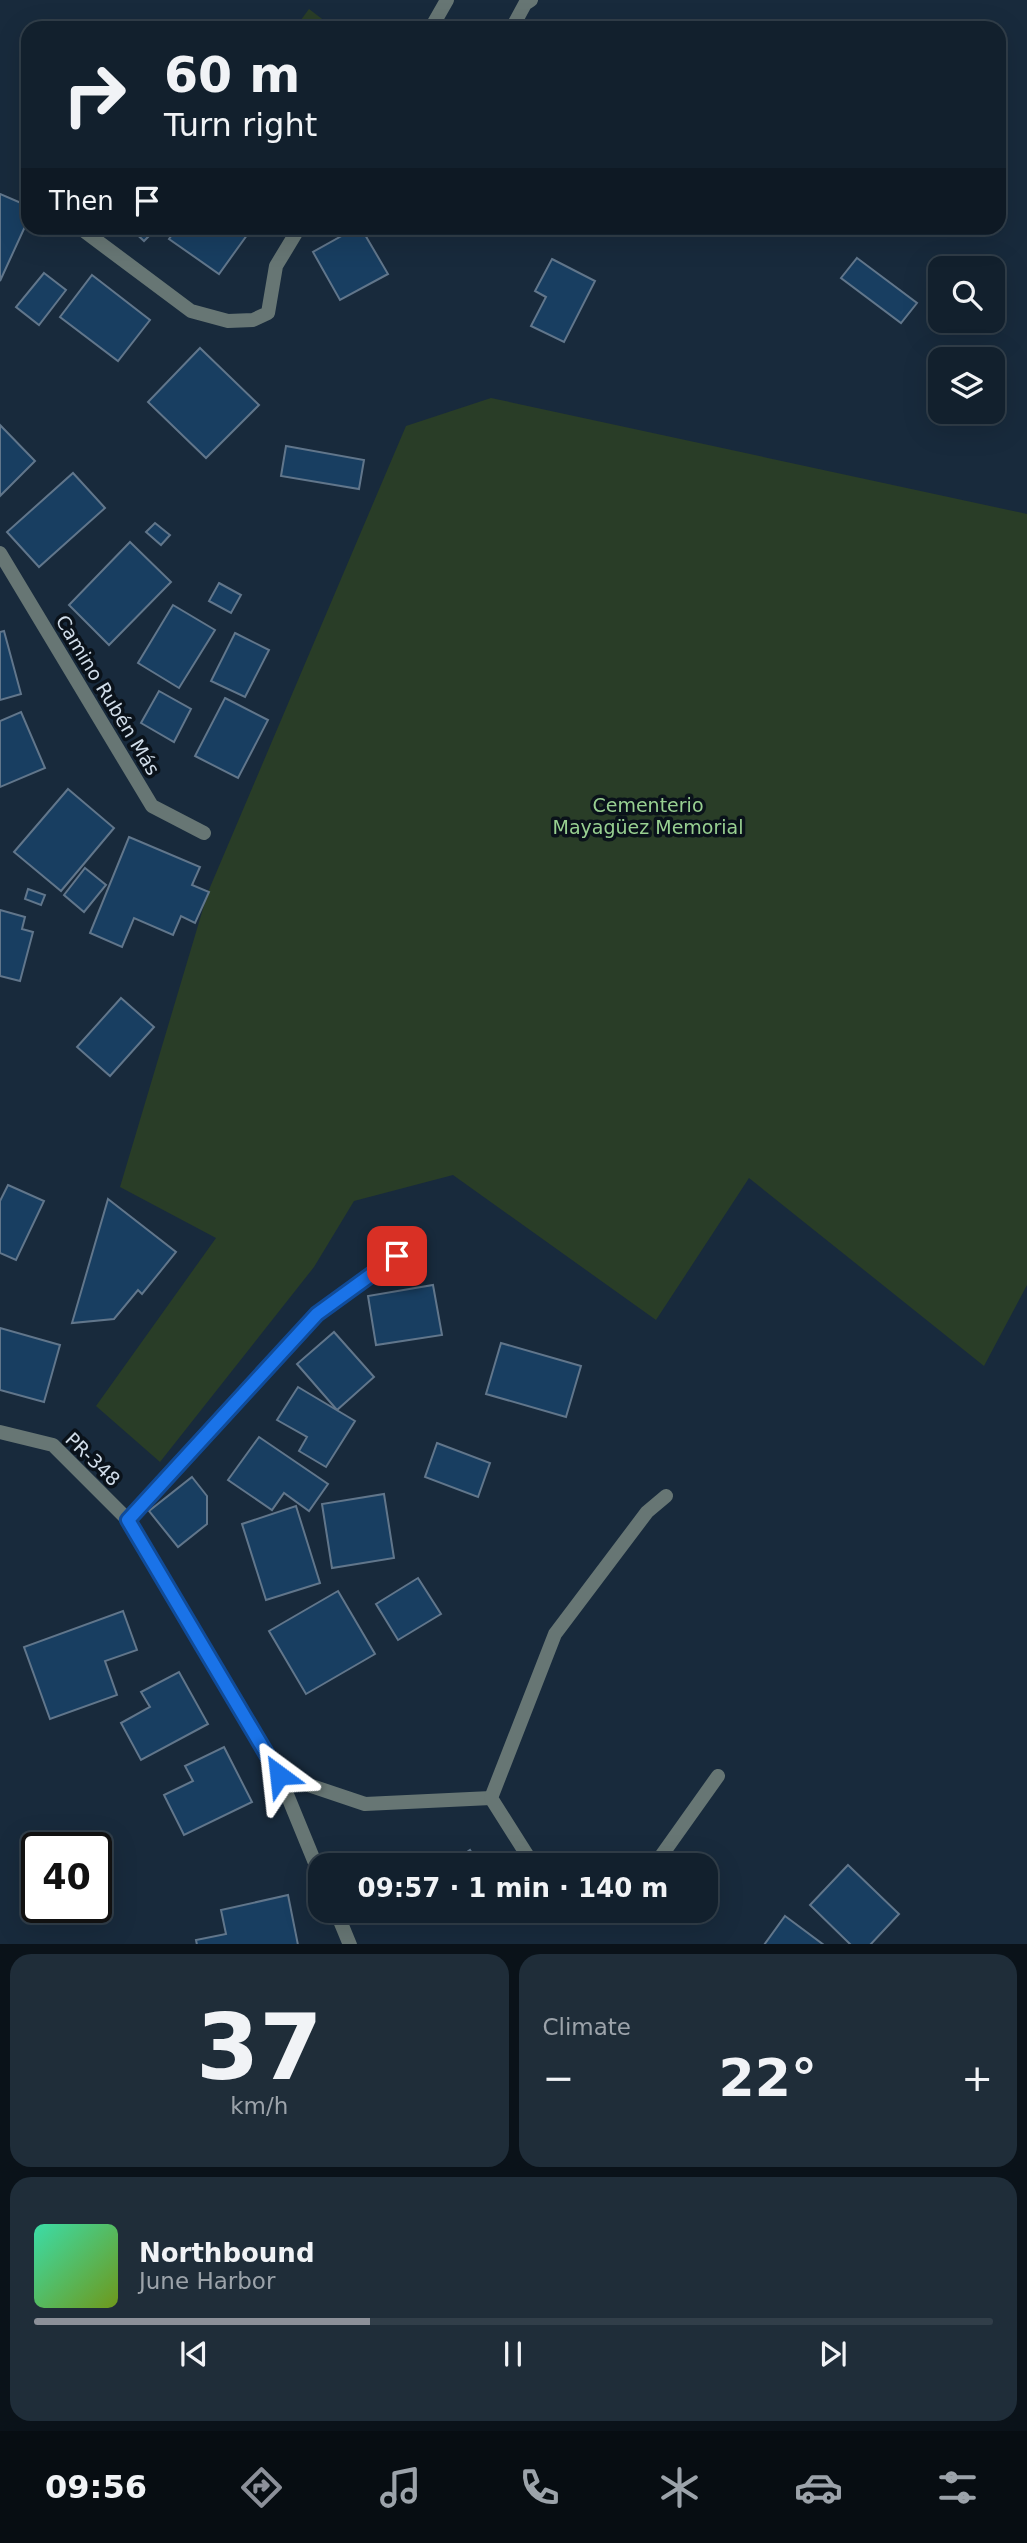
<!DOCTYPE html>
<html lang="en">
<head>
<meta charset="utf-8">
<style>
	:root { --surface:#12202d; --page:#1f2d39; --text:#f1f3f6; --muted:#9ca3aa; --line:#313e49; --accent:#8c9099 }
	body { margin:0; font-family:"DejaVu Sans",sans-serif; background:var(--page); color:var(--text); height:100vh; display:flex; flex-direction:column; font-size:26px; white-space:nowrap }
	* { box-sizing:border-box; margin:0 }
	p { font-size:23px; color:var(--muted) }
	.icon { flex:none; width:38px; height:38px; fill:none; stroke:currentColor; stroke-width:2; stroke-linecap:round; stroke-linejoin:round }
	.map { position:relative; height:1944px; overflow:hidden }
	.panel { display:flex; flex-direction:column; gap:10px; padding:10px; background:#0a1219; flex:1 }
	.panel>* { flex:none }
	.banner { position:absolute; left:21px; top:21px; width:985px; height:214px; border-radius:21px; box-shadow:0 7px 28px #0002,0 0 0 2px var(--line); background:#12202d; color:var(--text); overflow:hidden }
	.fabs { position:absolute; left:928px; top:256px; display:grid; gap:14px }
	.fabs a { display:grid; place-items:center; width:77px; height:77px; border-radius:14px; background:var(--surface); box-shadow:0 7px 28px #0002,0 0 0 2px var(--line); font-size:35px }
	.speed { position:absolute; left:21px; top:1832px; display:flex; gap:14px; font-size:35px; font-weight:700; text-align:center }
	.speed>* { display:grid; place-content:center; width:91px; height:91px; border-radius:50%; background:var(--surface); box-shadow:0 7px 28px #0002,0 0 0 2px var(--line); line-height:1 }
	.speed .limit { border:4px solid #111; border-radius:10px; background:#fff; color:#111 }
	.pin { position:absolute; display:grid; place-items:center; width:60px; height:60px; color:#fff; margin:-30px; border-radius:14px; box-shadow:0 4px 10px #0006 }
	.me { position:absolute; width:77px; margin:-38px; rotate:330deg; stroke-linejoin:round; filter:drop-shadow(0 0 5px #0008) }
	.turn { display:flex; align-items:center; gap:24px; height:147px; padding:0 28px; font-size:32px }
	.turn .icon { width:91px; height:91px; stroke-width:2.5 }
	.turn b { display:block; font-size:49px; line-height:60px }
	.then { display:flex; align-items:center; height:66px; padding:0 28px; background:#0003; gap:14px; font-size:26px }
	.big { font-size:52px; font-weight:700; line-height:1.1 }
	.panel .widget { flex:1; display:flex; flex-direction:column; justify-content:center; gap:10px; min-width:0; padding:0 24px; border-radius:21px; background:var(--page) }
	.panel .dial { align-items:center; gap:0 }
	.dial b { font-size:91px; line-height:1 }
	.song { display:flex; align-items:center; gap:21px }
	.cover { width:84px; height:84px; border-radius:10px; background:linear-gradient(135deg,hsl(160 70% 55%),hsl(80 70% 35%)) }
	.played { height:7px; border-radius:4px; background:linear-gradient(90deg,var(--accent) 35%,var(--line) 35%) }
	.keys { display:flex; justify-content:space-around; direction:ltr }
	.heat { display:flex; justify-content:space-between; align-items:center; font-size:38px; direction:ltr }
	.panel .tiles { flex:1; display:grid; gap:10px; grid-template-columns:1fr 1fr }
	.widget:last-child { grid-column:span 2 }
	.trip { position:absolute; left:308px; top:1853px; width:410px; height:70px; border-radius:21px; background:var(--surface); box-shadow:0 7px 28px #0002,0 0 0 2px var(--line); font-weight:700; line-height:70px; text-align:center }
	.tabs { display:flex; height:112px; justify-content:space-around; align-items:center; background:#070d12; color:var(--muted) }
	.tabs .icon { width:49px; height:49px }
	.tabs .selected { color:var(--accent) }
	.tabs b { font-size:32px; color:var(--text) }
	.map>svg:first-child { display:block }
</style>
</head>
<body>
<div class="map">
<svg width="1027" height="1945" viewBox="0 0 1027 1945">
	<rect width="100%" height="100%" fill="#182a3c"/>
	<g fill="#293d27">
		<path d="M 309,9 L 334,28 L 295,28 Z"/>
		<path d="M 491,398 L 1027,514 L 1027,1285 L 984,1366 L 749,1178 L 656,1320 L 453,1175 L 354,1201 L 314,1267 L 160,1462 L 96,1406 L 216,1238 L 120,1187 L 208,892 L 406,426 Z"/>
	</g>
	<g fill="#183e61" stroke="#61768b" stroke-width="2">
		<path d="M 0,194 L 28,206 L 28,220 L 0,281 Z"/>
		<path d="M 130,228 L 157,228 L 144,241 Z"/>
		<path d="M 177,228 L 246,228 L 250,231 L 219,274 L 169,239 Z"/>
		<path d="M 356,228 L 361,228 L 388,274 L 340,300 L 313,252 Z"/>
		<path d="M 857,258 L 917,303 L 901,323 L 841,278 Z"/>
		<path d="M 552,259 L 595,281 L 564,342 L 531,326 L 546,297 L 535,291 Z"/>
		<path d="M 44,273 L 66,290 L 39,325 L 16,307 Z"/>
		<path d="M 92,275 L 150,320 L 118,361 L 60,317 Z"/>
		<path d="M 200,348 L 259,405 L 206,458 L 148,402 Z"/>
		<path d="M 0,425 L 35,461 L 0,496 Z"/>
		<path d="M 286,446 L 364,460 L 359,489 L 281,476 Z"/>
		<path d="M 73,473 L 105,508 L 39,567 L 7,532 Z"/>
		<path d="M 155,523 L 170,535 L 161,545 L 146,532 Z"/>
		<path d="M 130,542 L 171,582 L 109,645 L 69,605 Z"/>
		<path d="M 219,583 L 241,595 L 231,613 L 209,601 Z"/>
		<path d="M 173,605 L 215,630 L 179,688 L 138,663 Z"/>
		<path d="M 4,631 L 21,694 L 0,700 L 0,632 Z"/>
		<path d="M 235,633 L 269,650 L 245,697 L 211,681 Z"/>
		<path d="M 159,691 L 191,709 L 174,742 L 141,723 Z"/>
		<path d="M 225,698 L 268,720 L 238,778 L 195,756 Z"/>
		<path d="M 21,712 L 45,768 L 0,787 L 0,721 Z"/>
		<path d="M 68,789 L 114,828 L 61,891 L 14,852 Z"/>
		<path d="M 129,837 L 200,867 L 192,885 L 209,892 L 195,923 L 181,916 L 173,935 L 134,918 L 122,947 L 90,933 Z"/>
		<path d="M 85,868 L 106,885 L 84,912 L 64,895 Z"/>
		<path d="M 28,889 L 45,895 L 41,905 L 25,899 Z"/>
		<path d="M 0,910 L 25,917 L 22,929 L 33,932 L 20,981 L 0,976 Z"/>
		<path d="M 121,998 L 154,1027 L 110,1076 L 77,1047 Z"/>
		<path d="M 8,1185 L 44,1201 L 16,1260 L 0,1253 L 0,1201 Z"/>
		<path d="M 108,1199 L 176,1252 L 142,1294 L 138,1290 L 114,1319 L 72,1323 Z"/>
		<path d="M 433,1285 L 442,1335 L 376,1345 L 368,1296 Z"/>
		<path d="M 0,1328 L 60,1345 L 44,1402 L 0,1390 Z"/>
		<path d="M 334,1332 L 374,1377 L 337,1410 L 297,1364 Z"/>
		<path d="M 501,1343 L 581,1366 L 566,1417 L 486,1394 Z"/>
		<path d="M 298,1387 L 355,1421 L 326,1467 L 299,1451 L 307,1437 L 277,1420 Z"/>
		<path d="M 259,1437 L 328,1484 L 309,1511 L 284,1493 L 272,1510 L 228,1480 Z"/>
		<path d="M 437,1443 L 490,1463 L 478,1497 L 425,1477 Z"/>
		<path d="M 192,1477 L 207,1496 L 207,1524 L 178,1547 L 149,1511 Z"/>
		<path d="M 384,1494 L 394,1558 L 332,1568 L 322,1504 Z"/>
		<path d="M 296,1506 L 320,1583 L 266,1600 L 242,1524 Z"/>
		<path d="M 418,1578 L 441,1614 L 398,1640 L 376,1604 Z"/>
		<path d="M 338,1591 L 375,1654 L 306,1694 L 269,1631 Z"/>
		<path d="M 123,1611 L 137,1650 L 105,1661 L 117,1695 L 50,1719 L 24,1647 Z"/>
		<path d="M 179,1672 L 208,1724 L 141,1760 L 121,1723 L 150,1707 L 141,1692 Z"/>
		<path d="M 224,1747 L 252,1802 L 184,1835 L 164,1795 L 193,1781 L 185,1766 Z"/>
		<path d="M 470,1850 L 480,1866 L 447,1866 Z"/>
		<path d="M 848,1865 L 899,1914 L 870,1945 L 851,1945 L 810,1905 Z"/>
		<path d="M 288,1895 L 298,1945 L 197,1945 L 196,1940 L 226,1934 L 221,1910 Z"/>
		<path d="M 785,1916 L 824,1945 L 764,1945 Z"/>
	</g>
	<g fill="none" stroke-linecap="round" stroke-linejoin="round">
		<path stroke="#677674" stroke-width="14" d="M 128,1520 L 317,1314 L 397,1256"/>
		<g stroke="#677674" stroke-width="14">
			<path d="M 431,28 L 447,0"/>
			<path d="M 512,28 L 525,4 L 531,0"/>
			<path d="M 84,231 L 191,311 L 228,321 L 253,320 L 268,313 L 276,266 L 299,228"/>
			<path d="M 0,553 L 152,806 L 204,833"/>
			<path d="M 279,1775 L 365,1804 L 491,1798"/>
			<path d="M 534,1866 L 491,1798 L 555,1634 L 647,1512 L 666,1496"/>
			<path d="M 654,1866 L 718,1776"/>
		</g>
		<g stroke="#677674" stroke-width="14">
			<path d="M 0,1432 L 53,1445 L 128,1520 L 279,1775 L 320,1875"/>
			<path d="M 336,1911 L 350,1945"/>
		</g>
	</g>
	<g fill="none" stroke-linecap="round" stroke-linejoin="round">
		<g stroke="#114b97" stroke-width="18">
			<path id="route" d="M 279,1775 L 128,1520 L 317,1314 L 397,1256"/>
		</g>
		<use href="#route" stroke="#1a73e8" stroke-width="12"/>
	</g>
	<g text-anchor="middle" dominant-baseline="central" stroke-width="7" stroke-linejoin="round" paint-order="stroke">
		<g font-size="19" fill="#d1dde9" stroke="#0a121a">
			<text transform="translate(108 695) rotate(59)">Camino Rubén Más</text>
			<text transform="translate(93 1459) rotate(44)">PR-348</text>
		</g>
		<g font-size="19" fill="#98d091" stroke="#0a121a">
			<text x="648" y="805">Cementerio<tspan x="648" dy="22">Mayagüez Memorial</tspan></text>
		</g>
	</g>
</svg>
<div class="fabs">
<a><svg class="icon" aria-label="search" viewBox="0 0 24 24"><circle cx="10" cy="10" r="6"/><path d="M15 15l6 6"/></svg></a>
<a><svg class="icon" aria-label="layers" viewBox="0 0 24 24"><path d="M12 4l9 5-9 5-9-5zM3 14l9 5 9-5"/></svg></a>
</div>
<div class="speed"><div class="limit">40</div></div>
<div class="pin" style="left:397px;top:1256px;background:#d93025"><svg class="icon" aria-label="arrive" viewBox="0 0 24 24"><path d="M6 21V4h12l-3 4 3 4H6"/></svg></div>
<svg class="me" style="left:279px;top:1775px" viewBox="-20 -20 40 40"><path d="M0-17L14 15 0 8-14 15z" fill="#1a73e8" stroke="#fff" stroke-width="4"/></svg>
<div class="trip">09:57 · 1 min · 140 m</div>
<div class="banner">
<div class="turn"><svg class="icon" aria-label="right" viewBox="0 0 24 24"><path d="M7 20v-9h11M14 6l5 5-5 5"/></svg><div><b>60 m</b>Turn right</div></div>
<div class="then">Then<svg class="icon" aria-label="arrive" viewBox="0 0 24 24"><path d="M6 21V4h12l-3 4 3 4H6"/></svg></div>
</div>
</div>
<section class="panel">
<div class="tiles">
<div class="widget dial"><b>37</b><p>km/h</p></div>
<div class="widget"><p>Climate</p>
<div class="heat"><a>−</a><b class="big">22°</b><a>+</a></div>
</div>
<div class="widget">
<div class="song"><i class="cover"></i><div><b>Northbound</b><p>June Harbor</p></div></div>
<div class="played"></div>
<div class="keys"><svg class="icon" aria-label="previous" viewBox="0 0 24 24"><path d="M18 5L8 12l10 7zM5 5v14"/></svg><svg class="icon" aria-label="pause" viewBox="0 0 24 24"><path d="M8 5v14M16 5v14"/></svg><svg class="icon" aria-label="next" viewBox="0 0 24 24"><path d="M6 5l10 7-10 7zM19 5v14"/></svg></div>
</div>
</div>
</section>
<nav class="tabs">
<b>09:56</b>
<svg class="icon selected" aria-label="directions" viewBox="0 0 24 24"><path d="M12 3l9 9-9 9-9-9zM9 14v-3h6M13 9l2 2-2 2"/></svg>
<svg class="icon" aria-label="music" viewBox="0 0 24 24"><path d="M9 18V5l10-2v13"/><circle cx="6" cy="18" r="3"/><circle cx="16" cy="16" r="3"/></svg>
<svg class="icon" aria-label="phone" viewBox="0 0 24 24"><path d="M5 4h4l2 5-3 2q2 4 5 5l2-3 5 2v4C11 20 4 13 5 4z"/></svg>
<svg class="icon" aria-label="climate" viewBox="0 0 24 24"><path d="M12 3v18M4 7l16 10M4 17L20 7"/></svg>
<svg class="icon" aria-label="car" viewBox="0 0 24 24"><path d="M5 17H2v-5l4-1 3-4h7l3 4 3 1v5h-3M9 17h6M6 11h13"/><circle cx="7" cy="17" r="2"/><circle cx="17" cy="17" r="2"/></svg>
<svg class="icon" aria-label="filters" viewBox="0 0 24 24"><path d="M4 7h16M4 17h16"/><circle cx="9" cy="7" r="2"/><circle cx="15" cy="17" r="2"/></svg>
</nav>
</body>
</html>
